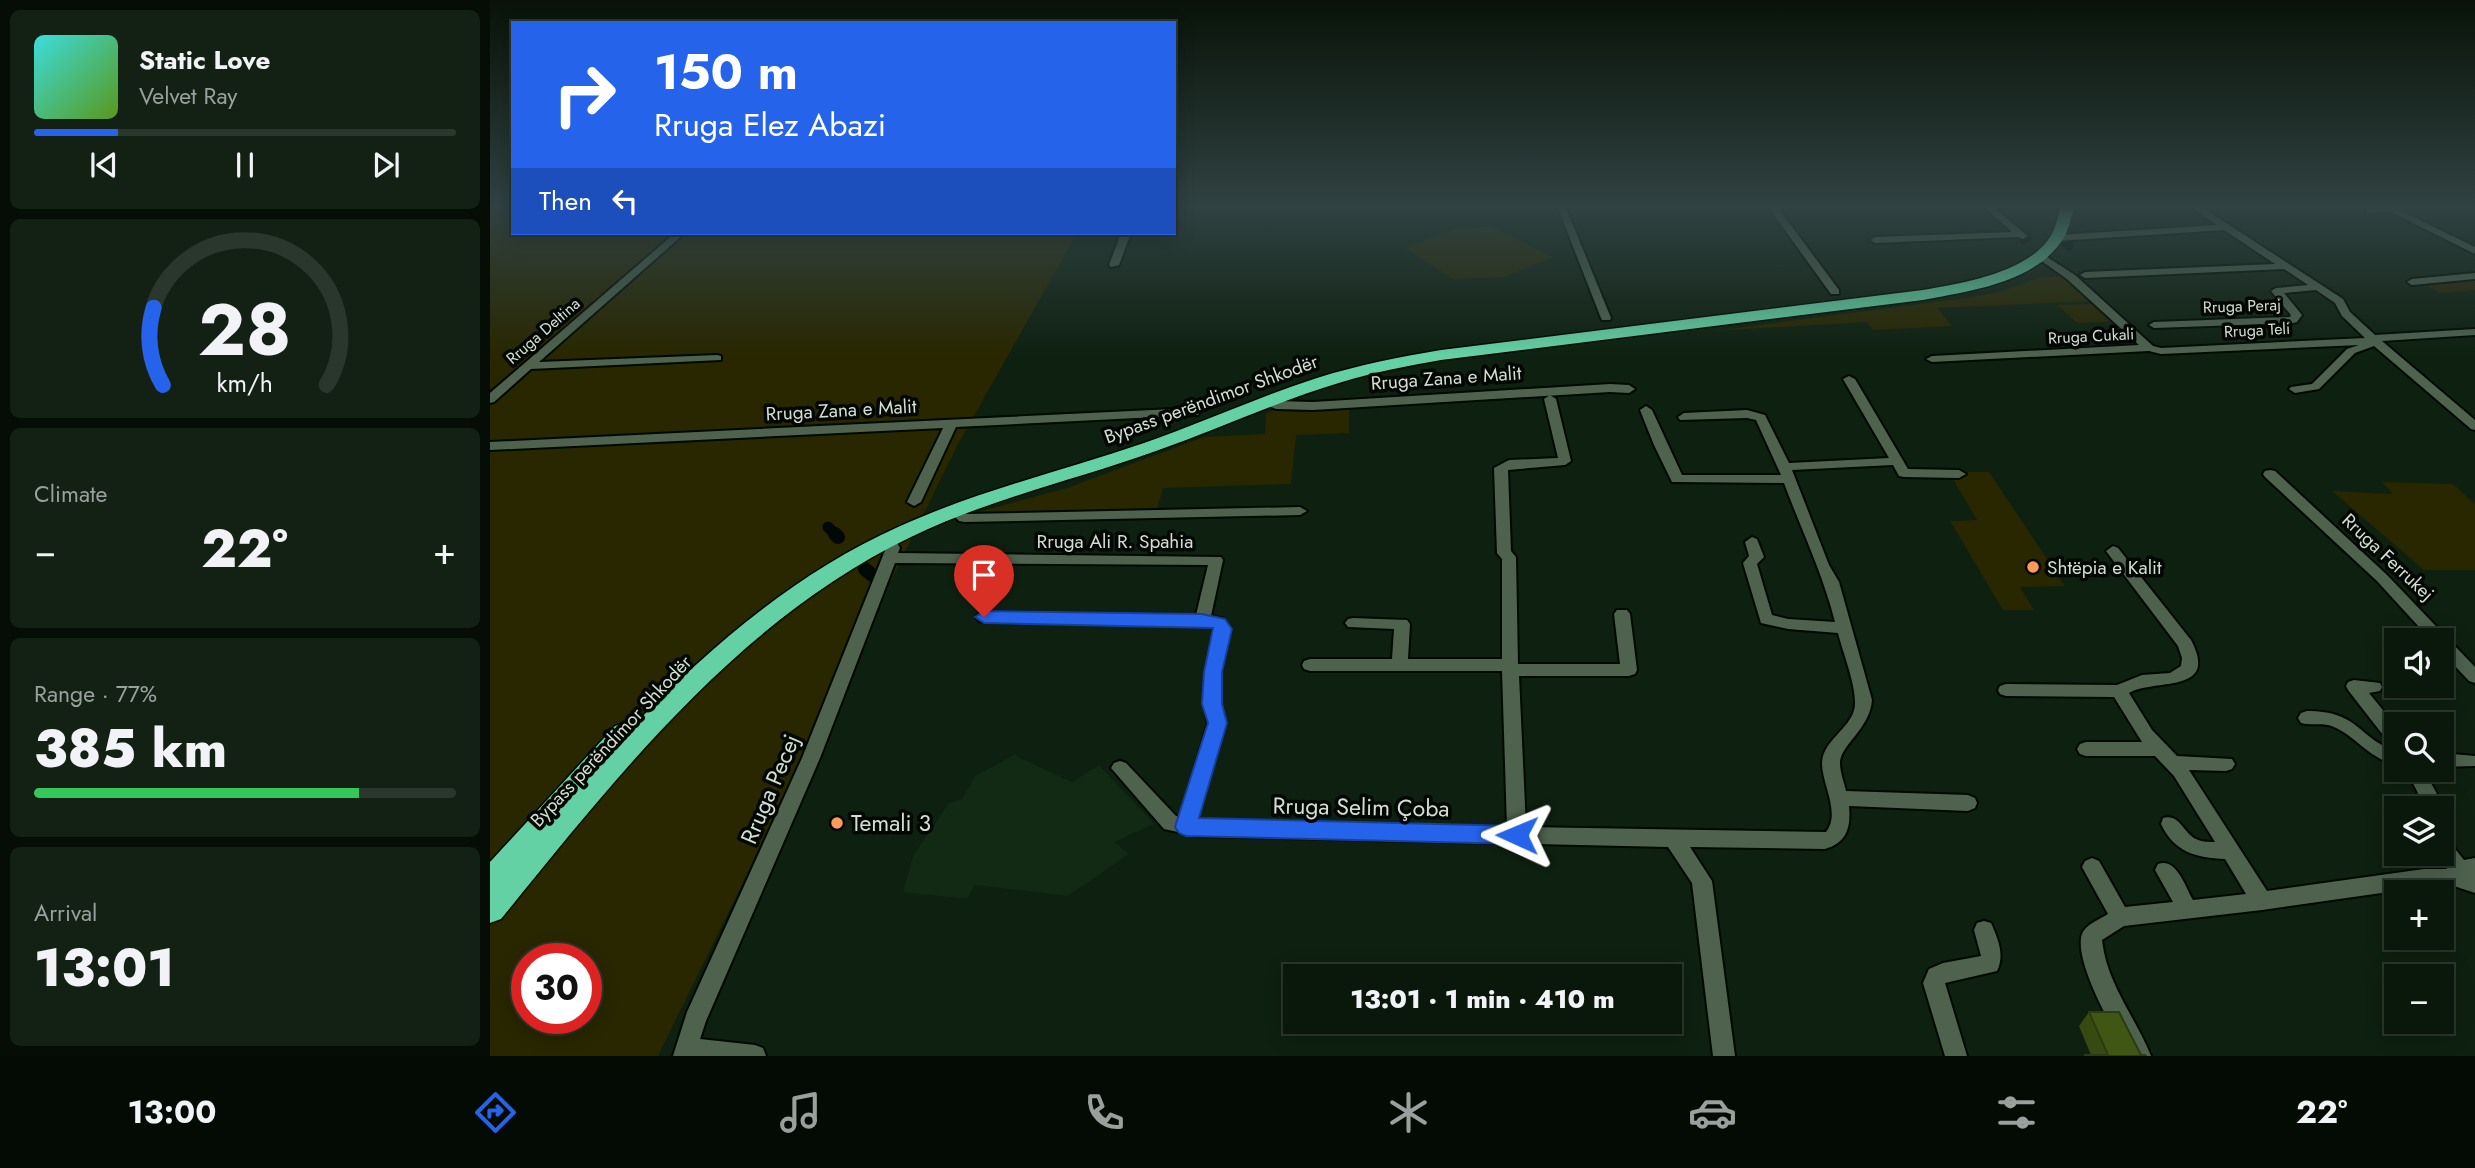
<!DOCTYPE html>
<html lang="en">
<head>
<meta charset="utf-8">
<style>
	:root { --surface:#0a180b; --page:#132114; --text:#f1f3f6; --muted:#99a09d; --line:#2a372c; --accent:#2563eb }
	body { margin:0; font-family:Jost,sans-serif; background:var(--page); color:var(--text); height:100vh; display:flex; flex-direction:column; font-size:26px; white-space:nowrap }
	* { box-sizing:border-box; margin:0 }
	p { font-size:23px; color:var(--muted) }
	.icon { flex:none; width:38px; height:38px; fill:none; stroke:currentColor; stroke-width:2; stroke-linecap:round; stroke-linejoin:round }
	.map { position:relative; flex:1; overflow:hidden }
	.panel { display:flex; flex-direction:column; gap:10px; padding:10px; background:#060d06; width:490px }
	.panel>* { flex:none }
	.guide { position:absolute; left:21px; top:21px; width:665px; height:214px; border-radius:0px; box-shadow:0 4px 18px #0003,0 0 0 2px var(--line); background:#2563eb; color:#fff; overflow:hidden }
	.controls { position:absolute; left:1894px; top:628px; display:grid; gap:14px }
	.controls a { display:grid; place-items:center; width:70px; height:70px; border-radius:0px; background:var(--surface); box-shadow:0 4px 18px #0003,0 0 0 2px var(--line); font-size:35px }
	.speed { position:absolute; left:21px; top:943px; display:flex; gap:14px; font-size:35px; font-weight:700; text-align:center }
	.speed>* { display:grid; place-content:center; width:91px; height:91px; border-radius:50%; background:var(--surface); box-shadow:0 4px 18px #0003,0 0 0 2px var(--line); line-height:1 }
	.speed .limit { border:10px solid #d22; background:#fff; color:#111 }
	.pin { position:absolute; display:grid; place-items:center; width:60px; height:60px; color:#fff; margin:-72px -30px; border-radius:50% 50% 50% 0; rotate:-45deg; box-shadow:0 0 7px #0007 }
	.pin .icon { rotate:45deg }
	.me { position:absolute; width:77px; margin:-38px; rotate:271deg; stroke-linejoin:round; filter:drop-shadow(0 0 5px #0008) }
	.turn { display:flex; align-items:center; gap:24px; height:147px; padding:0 28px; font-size:32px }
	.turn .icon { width:91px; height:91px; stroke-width:2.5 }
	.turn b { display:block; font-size:49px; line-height:60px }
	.then { display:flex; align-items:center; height:66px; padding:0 28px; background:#0003; gap:14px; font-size:26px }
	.big { font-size:52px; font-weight:800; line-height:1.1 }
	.panel .tile { flex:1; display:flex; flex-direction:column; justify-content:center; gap:10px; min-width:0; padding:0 24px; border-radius:10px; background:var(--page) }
	.panel .dial { align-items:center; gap:0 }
	.dial svg { height:182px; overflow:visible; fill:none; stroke:var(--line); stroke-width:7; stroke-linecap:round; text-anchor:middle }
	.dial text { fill:var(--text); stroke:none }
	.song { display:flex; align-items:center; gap:21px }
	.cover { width:84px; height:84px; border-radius:10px; background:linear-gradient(135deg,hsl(180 70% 55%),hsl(90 70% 35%)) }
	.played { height:7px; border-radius:4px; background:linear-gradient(90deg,var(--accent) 20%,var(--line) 20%) }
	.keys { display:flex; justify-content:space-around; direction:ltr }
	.heat { display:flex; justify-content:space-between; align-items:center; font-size:38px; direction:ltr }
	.charge { height:10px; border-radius:5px; background:linear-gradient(90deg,#34c759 77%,var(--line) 0) }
	.trip { position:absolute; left:793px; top:964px; width:399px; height:70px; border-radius:0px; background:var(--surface); box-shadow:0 4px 18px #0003,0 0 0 2px var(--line); font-weight:800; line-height:70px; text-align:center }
	.menu { display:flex; height:112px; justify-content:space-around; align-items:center; background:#040a04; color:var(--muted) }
	.menu .icon { width:49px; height:49px }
	.menu .on { color:var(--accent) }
	.menu b { font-size:32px; color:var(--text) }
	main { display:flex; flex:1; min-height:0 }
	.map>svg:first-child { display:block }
</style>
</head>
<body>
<main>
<section class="panel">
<div class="tile">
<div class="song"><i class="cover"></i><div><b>Static Love</b><p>Velvet Ray</p></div></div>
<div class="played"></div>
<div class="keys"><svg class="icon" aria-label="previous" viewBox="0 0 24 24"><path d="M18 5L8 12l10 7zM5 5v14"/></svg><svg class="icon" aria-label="pause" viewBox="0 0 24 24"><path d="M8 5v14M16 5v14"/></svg><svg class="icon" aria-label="next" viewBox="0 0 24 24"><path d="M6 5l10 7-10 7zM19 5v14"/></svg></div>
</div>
<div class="tile dial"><svg viewBox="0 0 100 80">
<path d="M14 69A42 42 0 1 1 86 69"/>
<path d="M14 69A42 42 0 0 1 10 35" stroke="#2563eb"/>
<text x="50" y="56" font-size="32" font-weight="700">28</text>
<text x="50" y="72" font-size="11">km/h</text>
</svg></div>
<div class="tile"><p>Climate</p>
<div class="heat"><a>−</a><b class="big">22°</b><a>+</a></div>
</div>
<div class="tile"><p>Range · 77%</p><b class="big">385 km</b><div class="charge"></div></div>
<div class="tile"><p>Arrival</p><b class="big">13:01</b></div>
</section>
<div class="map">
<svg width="1985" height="1056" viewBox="0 0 1985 1056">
	<rect width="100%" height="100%" fill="#0e200f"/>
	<path fill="#122a14" d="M 524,755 L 582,782 L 609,765 L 664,824 L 624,842 L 639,854 L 578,896 L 485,885 L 477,899 L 413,892 L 423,856 L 459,803 L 472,799 L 485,776 Z"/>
	<g fill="#282700" fill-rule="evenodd">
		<path d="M 0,208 L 23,208 L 23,233 L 587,233 L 467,446 L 168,1056 L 0,1056 ZM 37,959 L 96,959 L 96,1018 L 37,1018 Z"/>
		<path d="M 1001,227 L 1063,257 L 1013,277 L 963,279 L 915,248 L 966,228 Z"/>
		<path d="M 1576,276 L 1604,301 L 1447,308 L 1462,326 L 1383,330 L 1377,322 L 1223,331 L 1469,299 L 1506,293 L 1551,277 Z"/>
		<path d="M 1985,278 L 1985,290 L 1949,293 L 1932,283 Z"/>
		<path d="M 1606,304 L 1627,321 L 1587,323 L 1567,305 Z"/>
		<path d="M 859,407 L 859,433 L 806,435 L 801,484 L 673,488 L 666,513 L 481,514 L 577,488 L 714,437 L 775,434 L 776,413 L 792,408 Z"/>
		<path d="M 1472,472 L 1499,472 L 1575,586 L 1530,587 L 1544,610 L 1513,610 L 1460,521 L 1487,520 L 1461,476 L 1474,476 Z"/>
		<path d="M 1892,482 L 1963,484 L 1985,504 L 1985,570 L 1934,570 L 1842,491 L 1903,494 Z"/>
	</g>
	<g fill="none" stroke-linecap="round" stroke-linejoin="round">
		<g stroke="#000907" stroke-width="9">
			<path d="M 1534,240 L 1537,238"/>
			<path d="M 1574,241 L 1579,246"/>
		</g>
		<path stroke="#000907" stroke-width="11" d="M 338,527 L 347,536"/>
		<g stroke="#000907" stroke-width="14">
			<path d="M 345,534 L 348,537"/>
			<path d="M 375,569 L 382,575"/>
		</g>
		<g stroke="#000900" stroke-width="4">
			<g id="minor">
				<path d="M 1068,208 L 1076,208 L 1121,318 L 1120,320 L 1112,320 L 1111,318 Z"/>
				<path d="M 1279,208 L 1288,208 L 1349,290 L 1349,294 L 1341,294 Z"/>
				<path d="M 1495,208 L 1504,208 L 1538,236 L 1533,239 L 1528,237 L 1385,243 L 1380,240 L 1385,237 L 1522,232 Z"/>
				<path d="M 1703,208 L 1713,208 L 1853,299 L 1860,312 L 1885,335 L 1985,329 L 1985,335 L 1892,341 L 1985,420 L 1985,430 L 1981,429 L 1884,346 L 1865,353 L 1829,389 L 1805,393 L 1799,389 L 1801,387 L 1822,384 L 1857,349 L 1869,345 L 1671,354 L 1659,351 L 1442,362 L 1436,359 L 1442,356 L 1649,345 L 1577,279 L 1546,257 L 1546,253 L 1549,252 L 1585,275 L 1663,346 L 1671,348 L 1875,338 L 1852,316 L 1845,303 L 1826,290 L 1794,293 L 1812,315 L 1807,322 L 1803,323 L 1664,328 L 1659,325 L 1664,322 L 1800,317 L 1801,315 L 1781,291 L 1786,288 L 1818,285 L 1794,269 L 1595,278 L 1590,275 L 1595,272 L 1785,264 L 1734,230 L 1567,241 L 1562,238 L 1567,235 L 1727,225 Z"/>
				<path d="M 1876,208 L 1916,208 L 1911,211 L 1985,247 L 1985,254 L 1899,211 L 1879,213 L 1876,212 Z"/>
				<path d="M 185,233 L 195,233 L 49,362 L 227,355 L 231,356 L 231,360 L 41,369 L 4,402 L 0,403 L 0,393 Z"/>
				<path d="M 631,233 L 641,233 L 629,265 L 621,267 L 619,265 Z"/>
				<path d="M 1985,273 L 1985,279 L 1922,285 L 1917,282 L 1922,279 Z"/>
				<path d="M 1359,376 L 1365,379 L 1418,469 L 1469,470 L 1476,474 L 1469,478 L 1414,477 L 1409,476 L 1403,465 L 1302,470 L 1339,565 L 1349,582 L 1382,700 C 1380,729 1350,745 1350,763 C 1350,772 1354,782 1356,791 L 1478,795 L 1485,798 L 1487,803 L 1485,808 L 1478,811 L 1359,806 C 1361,827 1357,843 1335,849 L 1200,847 L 1222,881 L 1245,1056 L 1223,1056 L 1202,883 L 1178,847 L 706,836 L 674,829 L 621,768 L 624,763 L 630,761 L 636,763 L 686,816 L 690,817 L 718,723 L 714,704 L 715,672 L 724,628 L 712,625 L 494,622 L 489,621 L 486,617 L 489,613 L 494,612 L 706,615 L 718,565 L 405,563 L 330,758 L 216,1021 L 210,1039 L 265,1045 L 273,1048 L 276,1056 L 183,1056 L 197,1012 L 312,758 L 396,548 L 392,540 L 394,537 L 404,537 L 410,548 L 408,553 L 731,557 L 733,560 L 721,616 L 734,619 L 741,629 L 731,672 L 730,704 L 736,723 L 707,820 L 1017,827 L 1012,671 L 820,671 L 814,669 L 812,665 L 814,661 L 820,659 L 902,659 L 904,629 L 858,627 L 855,623 L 858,619 L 863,618 L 917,620 L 920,624 L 918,659 L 1012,659 L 1012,559 L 1007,553 L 1004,468 L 1019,460 L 1068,458 L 1054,399 L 1060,395 L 1066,399 L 1081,461 L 1075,465 L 1018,470 L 1021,551 L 1026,557 L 1028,664 L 1130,664 L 1124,614 L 1127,610 L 1137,610 L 1140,614 L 1147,670 L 1145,674 L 1139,676 L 1029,676 L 1036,827 L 1336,832 C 1351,813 1332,785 1332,763 C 1333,738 1366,727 1365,702 C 1365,682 1353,653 1348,633 L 1298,629 L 1271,623 L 1253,563 L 1259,556 L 1255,542 L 1262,537 L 1267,539 L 1274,557 L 1267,564 L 1282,615 L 1298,619 L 1345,622 C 1333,574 1311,529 1294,483 L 1182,482 L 1164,445 L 1150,410 L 1156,406 L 1162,410 L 1192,475 L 1291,475 L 1266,420 L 1257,418 L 1190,420 L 1188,417 L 1194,413 L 1257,410 L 1275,415 L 1299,463 L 1399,458 L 1353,379 Z"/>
				<path d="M 1120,384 L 1139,385 L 1145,389 L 1139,393 L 1120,392 L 823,410 L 786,409 L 770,402 L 776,398 L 787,401 L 823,402 Z"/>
				<path d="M 704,408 L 708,409 L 710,412 L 708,415 L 466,427 L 431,502 L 424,506 L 417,502 L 453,428 L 0,450 L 0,442 Z"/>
				<path d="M 1780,470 L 1785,471 L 1897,575 L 1985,667 L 1985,683 L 1979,681 L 1951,651 L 1951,640 L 1941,640 L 1887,581 L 1775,477 L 1773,474 L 1775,471 Z"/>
				<path d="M 466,507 L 477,514 L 810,507 L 817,511 L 810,515 L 474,522 L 469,521 L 459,511 Z"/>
				<path d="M 1623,546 L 1628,548 L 1701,640 C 1730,695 1664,678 1639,693 L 1662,730 L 1687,756 L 1742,759 L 1745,764 L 1742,769 L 1736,771 L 1699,770 L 1777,891 L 1934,869 L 1957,869 L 1946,854 L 1951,854 L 1951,838 L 1958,840 L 1974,860 L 1985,858 L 1985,893 L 1964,886 L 1934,887 L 1772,910 L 1634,926 L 1612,940 C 1617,985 1645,1016 1661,1056 L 1638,1056 C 1624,1031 1583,961 1592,934 C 1595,925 1610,919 1618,914 L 1592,867 L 1595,861 L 1602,858 L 1609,861 L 1635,907 L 1683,902 L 1665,870 L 1668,864 C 1686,857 1695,886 1703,900 L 1756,894 L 1735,859 C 1706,858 1684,852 1671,824 L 1673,818 C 1690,813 1693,833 1706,839 C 1712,842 1719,842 1725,842 L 1684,776 L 1665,756 L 1596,756 L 1590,754 L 1587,749 L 1590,744 L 1596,742 L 1652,742 L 1624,697 L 1516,696 L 1510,694 L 1508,690 L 1510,686 L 1516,684 L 1627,685 L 1652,675 L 1680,673 L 1691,666 L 1692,658 L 1688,646 L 1616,551 Z"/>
				<path d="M 1864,680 L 1890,683 L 1892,687 L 1890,691 L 1879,693 L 1906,726 L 1906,746 L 1900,744 L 1858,690 L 1856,686 L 1858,682 Z"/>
				<path d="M 1817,711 C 1870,711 1867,738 1906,751 L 1906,765 C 1877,757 1868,738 1844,727 C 1834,722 1822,726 1811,723 L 1808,718 L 1811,713 Z"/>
				<path d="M 1951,753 L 1985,756 L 1985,766 L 1951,767 Z"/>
				<path d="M 1916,770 L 1934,770 L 1947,794 L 1937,808 L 1918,808 L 1928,793 Z"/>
				<path d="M 1494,921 L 1501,923 C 1508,939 1515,955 1507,971 L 1455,983 L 1477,1056 L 1455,1056 L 1433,983 L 1439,969 L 1453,963 L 1491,956 L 1484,930 L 1487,923 Z"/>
			</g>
		</g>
		<g stroke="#000900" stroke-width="3">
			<path id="highway" d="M 1570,208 L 1584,208 C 1581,218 1579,230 1573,239 C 1545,283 1480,291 1433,300 L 951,360 C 918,366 884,372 852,382 C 788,401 729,429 666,451 C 585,480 499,499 421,537 C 250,619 128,775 11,919 L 0,923 L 0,862 L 125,726 L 134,723 L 143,726 C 220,647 307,572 408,527 C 487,491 572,471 654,443 C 712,423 768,397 827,378 C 868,365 909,357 951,350 L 1433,290 C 1472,283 1540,273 1562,234 C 1566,226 1568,217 1570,208 Z"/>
		</g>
		<use href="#minor" fill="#4e624e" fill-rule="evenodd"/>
		<use href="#highway" fill="#64d1a4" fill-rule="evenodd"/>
	</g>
	<path fill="#364a12" d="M 1599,1012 L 1651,1055 L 1656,1056 L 1594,1056 L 1595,1055 L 1601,1055 L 1589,1026 Z"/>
	<path fill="#3f5615" stroke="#2c3c0f" stroke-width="2" d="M 1599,1012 L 1629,1012 L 1651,1055 L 1655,1055 L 1656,1056 L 1595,1056 L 1595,1055 L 1618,1055 Z"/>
	<linearGradient id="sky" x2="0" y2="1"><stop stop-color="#081208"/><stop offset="0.58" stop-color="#304242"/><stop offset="1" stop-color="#304242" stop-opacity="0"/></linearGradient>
	<rect width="1985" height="356" fill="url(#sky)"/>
	<path fill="#2563eb" stroke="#184099" stroke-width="2" d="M 494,611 L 712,614 L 735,619 L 742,629 L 732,672 L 732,704 L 737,723 L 709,818 L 1027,826 L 1035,829 L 1038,835 L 1035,842 L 1027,844 L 696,836 L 689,833 L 685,827 L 718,723 L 712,704 L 714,672 L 723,628 L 494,623 L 485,617 Z"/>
	<g fill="#fe9b59" stroke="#030703" stroke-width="2.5">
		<circle cx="1543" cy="567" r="7"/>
		<circle cx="347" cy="823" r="7"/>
	</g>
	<g text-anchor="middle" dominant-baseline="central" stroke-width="7" stroke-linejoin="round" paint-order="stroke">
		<g font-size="16" fill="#d4dfd4" stroke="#030703">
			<text transform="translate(1752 306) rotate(-2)">Rruga Peraj</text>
			<text transform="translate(1767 330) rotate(-3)">Rruga Teli</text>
			<text transform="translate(53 331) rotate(-41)">Rruga Deltina</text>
			<text transform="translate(1601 336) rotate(-3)">Rruga Cukali</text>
		</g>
		<g font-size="19" fill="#d4dfd4" stroke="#030703">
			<text transform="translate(956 378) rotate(-4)">Rruga Zana e Malit</text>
			<text transform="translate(721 399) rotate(-20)">Bypass perëndimor Shkodër</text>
			<text transform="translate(351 410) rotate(-3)">Rruga Zana e Malit</text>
			<text x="625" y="541">Rruga Ali R. Spahia</text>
			<text transform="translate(1898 557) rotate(43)">Rruga Ferrukej</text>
			<text transform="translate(121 741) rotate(-47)">Bypass perëndimor Shkodër</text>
		</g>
		<g font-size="19" fill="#d4dfd4" stroke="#030703" text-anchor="start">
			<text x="1557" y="567">Shtëpia e Kalit</text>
		</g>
		<g font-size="23" fill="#d4dfd4" stroke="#030703">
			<text transform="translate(280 789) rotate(-67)">Rruga Pecej</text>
			<text transform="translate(871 807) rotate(1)">Rruga Selim Çoba</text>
		</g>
		<g font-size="23" fill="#d4dfd4" stroke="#030703" text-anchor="start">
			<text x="361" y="823">Temali 3</text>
		</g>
	</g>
</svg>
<div class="controls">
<a><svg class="icon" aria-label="sound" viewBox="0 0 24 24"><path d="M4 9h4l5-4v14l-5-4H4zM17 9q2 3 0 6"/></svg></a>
<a><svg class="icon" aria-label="search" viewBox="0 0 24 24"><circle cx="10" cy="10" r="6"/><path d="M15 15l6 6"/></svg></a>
<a><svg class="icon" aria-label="layers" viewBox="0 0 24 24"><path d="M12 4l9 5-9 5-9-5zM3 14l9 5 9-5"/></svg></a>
<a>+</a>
<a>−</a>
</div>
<div class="speed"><div class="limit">30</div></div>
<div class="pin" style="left:494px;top:617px;background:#d93025"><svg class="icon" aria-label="arrive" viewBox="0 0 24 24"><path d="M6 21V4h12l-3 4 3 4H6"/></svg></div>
<svg class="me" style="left:1027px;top:835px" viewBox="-20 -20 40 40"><path d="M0-17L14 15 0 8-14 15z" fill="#2563eb" stroke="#fff" stroke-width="4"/></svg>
<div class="trip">13:01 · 1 min · 410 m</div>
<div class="guide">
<div class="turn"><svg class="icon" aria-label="right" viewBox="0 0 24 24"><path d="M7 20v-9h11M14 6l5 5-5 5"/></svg><div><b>150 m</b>Rruga Elez Abazi</div></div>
<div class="then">Then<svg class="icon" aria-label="left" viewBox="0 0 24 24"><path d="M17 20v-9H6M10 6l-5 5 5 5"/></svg></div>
</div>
</div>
</main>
<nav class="menu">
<b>13:00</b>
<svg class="icon on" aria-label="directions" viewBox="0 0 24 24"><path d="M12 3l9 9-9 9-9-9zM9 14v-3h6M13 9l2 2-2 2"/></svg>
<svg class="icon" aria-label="music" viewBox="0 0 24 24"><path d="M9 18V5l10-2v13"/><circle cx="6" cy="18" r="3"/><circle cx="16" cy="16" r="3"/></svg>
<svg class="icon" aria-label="phone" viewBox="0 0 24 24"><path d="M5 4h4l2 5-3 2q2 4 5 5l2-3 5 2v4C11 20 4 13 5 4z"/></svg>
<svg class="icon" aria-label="climate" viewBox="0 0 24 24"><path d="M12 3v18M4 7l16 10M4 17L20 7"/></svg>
<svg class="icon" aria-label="car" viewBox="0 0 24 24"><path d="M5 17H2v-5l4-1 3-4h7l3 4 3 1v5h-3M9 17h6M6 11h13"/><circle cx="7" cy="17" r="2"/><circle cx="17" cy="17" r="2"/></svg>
<svg class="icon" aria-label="filters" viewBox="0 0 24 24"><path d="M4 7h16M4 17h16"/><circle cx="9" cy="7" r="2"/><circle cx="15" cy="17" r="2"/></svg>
<b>22°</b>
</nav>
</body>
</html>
